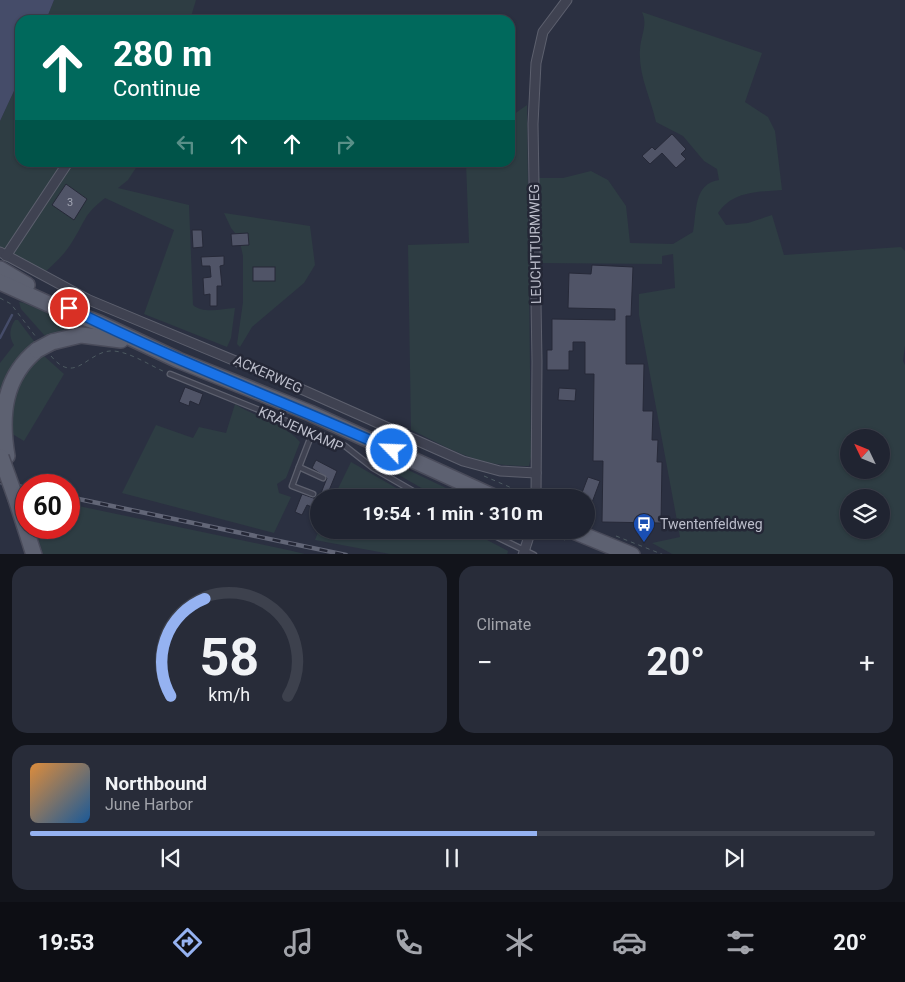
<!DOCTYPE html>
<html lang="en">
<head>
<meta charset="utf-8">
<style>
	:root { --surface:#202431; --page:#282c39; --text:#f1f3f6; --muted:#a2a4ab; --line:#3d414d; --accent:#95b2f1 }
	body { margin:0; font-family:Roboto,sans-serif; background:var(--page); color:var(--text); height:100vh; display:flex; flex-direction:column; font-size:19px; white-space:nowrap }
	* { box-sizing:border-box; margin:0 }
	p { font-size:16px; color:var(--muted) }
	.icon { flex:none; width:28px; height:28px; fill:none; stroke:currentColor; stroke-width:2; stroke-linecap:round; stroke-linejoin:round }
	.map { position:relative; height:554px; overflow:hidden }
	.panel { display:flex; flex-direction:column; gap:12px; padding:12px; background:#12141b; flex:1 }
	.panel>* { flex:none }
	.hud { position:absolute; left:15px; top:15px; width:500px; height:152px; border-radius:15px; box-shadow:0 1px 4px #0004,0 0 0 1px var(--line); background:#00695c; color:#fff; overflow:hidden }
	.needle { width:32px; rotate:313deg }
	.controls { position:absolute; left:840px; top:429px; display:grid; gap:10px }
	.controls a { display:grid; place-items:center; width:50px; height:50px; border-radius:50%; background:var(--surface); box-shadow:0 1px 4px #0004,0 0 0 1px var(--line); font-size:25px }
	.speed { position:absolute; left:15px; top:474px; display:flex; gap:10px; font-size:25px; font-weight:700; text-align:center }
	.speed>* { display:grid; place-content:center; width:65px; height:65px; border-radius:50%; background:var(--surface); box-shadow:0 1px 4px #0004,0 0 0 1px var(--line); line-height:1 }
	.speed .limit { border:8px solid #d22; background:#fff; color:#111 }
	.pin { position:absolute; display:grid; place-items:center; width:42px; height:42px; color:#fff; margin:-21px; border:2px solid #fff; border-radius:50%; box-shadow:0 1px 5px #0007 }
	.me { position:absolute; width:55px; margin:-28px; rotate:294deg; stroke-linejoin:round; filter:drop-shadow(0 0 4px #0008) }
	.turn { display:flex; align-items:center; gap:18px; height:105px; padding:0 15px; font-size:22px }
	.turn .icon { width:65px; height:65px; stroke-width:2.5 }
	.turn b { display:block; font-size:35px; line-height:42px }
	.lanes { display:flex; align-items:center; height:48px; padding:0 15px; background:#0003; justify-content:center; gap:25px; direction:ltr }
	.lanes .off { opacity:.35 }
	.big { font-size:38px; font-weight:700; line-height:1.1 }
	.panel .widget { flex:1; display:flex; flex-direction:column; justify-content:center; gap:8px; min-width:0; padding:0 18px; border-radius:15px; background:var(--page) }
	.panel .dial { align-items:center; gap:0 }
	.dial svg { height:130px; overflow:visible; fill:none; stroke:var(--line); stroke-width:7; stroke-linecap:round; text-anchor:middle }
	.dial text { fill:var(--text); stroke:none }
	.song { display:flex; align-items:center; gap:15px }
	.cover { width:60px; height:60px; border-radius:8px; background:linear-gradient(135deg,hsl(30 70% 55%),hsl(210 70% 35%)) }
	.played { height:5px; border-radius:2px; background:linear-gradient(90deg,var(--accent) 60%,var(--line) 60%) }
	.keys { display:flex; justify-content:space-around; direction:ltr }
	.heat { display:flex; justify-content:space-between; align-items:center; font-size:28px; direction:ltr }
	.panel .tiles { flex:1; display:grid; gap:12px; grid-template-columns:1fr 1fr }
	.widget:last-child { grid-column:span 2 }
	.trip { position:absolute; left:310px; top:489px; width:285px; height:50px; border-radius:25px; background:var(--surface); box-shadow:0 1px 4px #0004,0 0 0 1px var(--line); font-weight:700; line-height:50px; text-align:center }
	.tab-bar { display:flex; height:80px; justify-content:space-around; align-items:center; background:#0d0e14; color:var(--muted) }
	.tab-bar .icon { width:35px; height:35px }
	.tab-bar .selected { color:var(--accent) }
	.tab-bar b { font-size:22px; color:var(--text) }
	.map>svg:first-child { display:block }
</style>
</head>
<body>
<div class="map">
<svg width="905" height="555" viewBox="0 0 905 555">
	<rect width="100%" height="100%" fill="#2b3041"/>
	<g fill="#2e3d43" fill-rule="evenodd">
		<path d="M 54,0 L 196,0 L 190,20 L 46,20 Z"/>
		<path d="M 642,12 L 762,53 L 745,102 L 768,117 L 775,131 L 782,190 C 757,192 733,191 718,213 L 726,225 L 748,223 L 772,215 L 784,255 L 901,247 L 905,251 L 905,346 L 903,361 L 905,365 L 905,554 L 674,555 L 652,543 L 680,537 L 639,315 L 639,294 L 675,288 L 673,254 L 662,256 L 662,264 L 537,263 L 537,178 L 563,178 L 591,171 L 608,180 L 626,206 L 630,243 L 673,244 L 693,232 C 697,212 693,184 719,180 L 717,169 L 704,161 L 683,136 L 656,122 C 651,98 638,75 640,49 C 641,35 648,25 642,12 ZM 849,438 L 881,438 L 881,470 L 849,470 ZM 849,498 L 881,498 L 881,530 L 849,530 Z"/>
		<path d="M 20,78 L 20,162 L 139,163 L 128,180 L 118,188 L 189,205 L 193,305 C 203,314 222,309 235,308 L 231,338 L 227,347 L 144,314 L 174,230 L 105,198 C 82,216 86,221 72,242 C 65,254 55,263 45,272 L 0,247 L 0,121 Z"/>
		<path d="M 527,105 L 531,457 L 529,466 C 479,467 455,451 411,430 L 408,245 L 469,243 L 466,163 L 510,162 L 510,117 Z"/>
		<path d="M 224,213 L 310,226 L 315,265 L 304,283 L 252,327 L 240,347 L 237,344 L 243,302 L 243,256 L 239,238 L 231,228 Z"/>
		<path d="M 19,302 L 24,303 L 81,327 L 45,336 L 21,309 Z"/>
		<path d="M 15,320 L 18,320 L 36,344 L 0,396 L 0,363 L 14,345 C 9,337 9,329 15,320 Z"/>
		<path d="M 44,356 L 64,374 L 24,441 L 9,432 L 8,427 C 14,398 16,373 44,356 Z"/>
		<path d="M 235,404 C 255,417 284,423 300,442 L 286,478 L 277,484 L 279,493 L 291,497 L 274,533 L 122,493 L 156,425 L 193,438 L 199,427 L 226,433 Z"/>
		<path d="M 366,450 L 465,497 L 437,497 L 366,456 Z"/>
		<path d="M 351,462 L 412,497 L 334,497 Z"/>
		<path d="M 69,504 L 288,550 L 305,554 L 43,554 L 35,528 L 69,528 Z"/>
		<path d="M 319,530 L 468,530 L 508,551 L 507,555 L 390,554 L 315,540 Z"/>
		<path d="M 496,530 L 516,530 L 514,540 Z"/>
	</g>
	<path fill="#454c69" d="M 0,0 L 54,0 L 46,20 L 20,20 L 20,78 L 0,121 Z"/>
	<g fill="none" stroke-linecap="round" stroke-linejoin="round">
		<path stroke="#454c69" stroke-width="2.5" d="M 0,338 L 12,315"/>
	</g>
	<g fill="#505467" stroke="#262938">
		<path d="M 672,134 L 686,149 L 681,154 L 686,159 L 676,168 L 662,153 L 650,164 L 642,156 L 652,147 L 655,150 Z"/>
		<path d="M 66,184 L 87,199 L 74,220 L 52,205 Z"/>
		<path d="M 192,230 L 202,230 L 203,247 L 193,248 Z"/>
		<path d="M 248,233 L 249,245 L 232,246 L 231,234 Z"/>
		<path d="M 224,256 L 224,265 L 220,266 L 222,286 L 217,286 L 217,306 L 210,306 L 210,294 L 204,295 L 203,278 L 211,277 L 210,266 L 202,266 L 201,257 Z"/>
		<path d="M 592,265 L 633,267 L 631,316 L 626,316 L 626,364 L 644,364 L 643,411 L 653,411 L 652,440 L 658,440 L 657,462 L 662,462 L 661,523 L 602,522 L 603,461 L 593,461 L 594,374 L 585,374 L 585,342 L 573,342 L 573,351 L 569,351 L 569,370 L 547,370 L 547,350 L 552,350 L 552,319 L 615,320 L 615,309 L 568,308 L 569,273 L 591,274 Z"/>
		<rect x="253" y="267" width="22" height="14"/>
		<path d="M 185,387 L 203,394 L 199,405 L 190,401 L 189,406 L 179,402 Z"/>
		<path d="M 559,388 L 576,389 L 575,401 L 558,400 Z"/>
		<path d="M 316,460 L 337,471 L 326,498 L 319,498 L 327,478 L 312,468 Z"/>
		<path d="M 588,477 L 600,481 L 587,516 L 586,498 L 580,498 Z"/>
		<path d="M 302,494 L 319,500 L 319,510 L 307,505 L 302,515 L 295,512 Z"/>
	</g>
	<g fill="none" stroke-linecap="round" stroke-linejoin="round">
		<g stroke="#5d606e" stroke-width="7">
			<g id="lane">
				<path d="M 170,374 L 331,439 L 345,446 L 373,468 L 425,498"/>
				<path d="M 313,431 L 299,467 L 323,478"/>
				<path d="M 299,467 L 292,486 L 313,494"/>
				<path d="M 483,530 L 534,555"/>
			</g>
		</g>
		<g stroke="#5d606e" stroke-width="11">
			<g id="street">
				<path d="M 0,252 L 89,300 L 274,377 L 463,461 L 500,471 L 536,473"/>
				<path d="M 6,256 L 67,164"/>
				<path d="M 536,498 L 537,361 L 533,124 L 536,63 L 543,32 L 567,0"/>
				<path d="M 523,555 L 531,530"/>
			</g>
		</g>
		<g stroke="#494b5a" stroke-width="18">
			<g id="primary">
				<path d="M 0,269 L 27,285"/>
				<path d="M 0,282 L 53,306 L 99,323 L 178,360 L 310,413 L 496,498"/>
				<path d="M 52,342 L 81,335 L 121,340"/>
				<path d="M 7,456 C 0,415 4,377 37,350"/>
				<path d="M 16,499 L 34,555"/>
				<path d="M 571,530 L 632,555"/>
			</g>
		</g>
		<g stroke="#4d5a61" stroke-width="1" stroke-dasharray="4 4" stroke-linecap="butt">
			<path d="M 0,298 L 11,304 L 36,337"/>
			<path d="M 51,356 C 75,385 86,353 110,351 C 127,350 149,365 165,372"/>
			<path d="M 484,476 L 528,495"/>
			<path d="M 540,530 L 565,540"/>
			<path d="M 616,536 L 664,555"/>
		</g>
		<use href="#lane" stroke="#3f4251" stroke-width="4.5"/>
		<use href="#street" stroke="#3f4251" stroke-width="9"/>
		<use href="#primary" stroke="#5d6171" stroke-width="15"/>
		<g stroke="#626677" stroke-width="4.5">
			<g id="rail">
				<path d="M 0,482 L 26,488"/>
				<path d="M 69,497 L 346,555"/>
			</g>
		</g>
		<use href="#rail" stroke="#242736" stroke-width="2.5" stroke-dasharray="8" stroke-linecap="butt"/>
		<g stroke="#494b5a" stroke-width="18" stroke-linecap="butt">
			<g id="primary-bridge">
				<path d="M 37,350 L 52,342"/>
				<path d="M 1,457 L 16,499"/>
			</g>
		</g>
		<use href="#primary-bridge" stroke="#5d6171" stroke-width="15"/>
	</g>
	<g fill="none" stroke-linecap="round" stroke-linejoin="round">
		<g stroke="#114b97" stroke-width="12">
			<path id="route" d="M 69,308 C 174,361 285,402 392,450"/>
		</g>
		<use href="#route" stroke="#1a73e8" stroke-width="9"/>
	</g>
	<defs>
		<g id="bus-pin" transform="scale(1.125)"><path d="M0 17L-7.5 6A9.5 9.5 0 1 1 7.5 6Z" fill="#1a4fb4" stroke="#242736"/><path d="M-5-6H5V4H4V6H2V4H-2V6H-4V4H-5ZM-3.5-4V0h7V-4ZM-3.5 1.2v1.5H-2V1.2ZM2 1.2v1.5H3.5V1.2Z" fill="#fff"/></g>
	</defs>
	<g fill-rule="evenodd">
		<use href="#bus-pin" x="644" y="524"/>
	</g>
	<g text-anchor="middle" dominant-baseline="central" stroke-width="5" stroke-linejoin="round" paint-order="stroke">
		<g font-size="11" fill="#a1a4b2">
			<text x="70" y="202">3</text>
		</g>
		<g font-size="14" fill="#bcbecb" stroke="#242736">
			<text transform="translate(535 244) rotate(-91)">LEUCHTTURMWEG</text>
			<text transform="translate(268 374) rotate(24)">ACKERWEG</text>
			<text transform="translate(301 429) rotate(24)">KRÄJENKAMP</text>
		</g>
		<g font-size="14" fill="#bcbecb" stroke="#242736" text-anchor="start">
			<text x="660" y="524">Twentenfeldweg</text>
		</g>
	</g>
</svg>
<div class="controls">
<a><svg class="needle" viewBox="-14 -14 28 28"><path d="M0-13l5 13h-10z" fill="#e53935"/><path d="M0 13l5-13h-10z" fill="#a2a4ab"/></svg></a>
<a><svg class="icon" aria-label="layers" viewBox="0 0 24 24"><path d="M12 4l9 5-9 5-9-5zM3 14l9 5 9-5"/></svg></a>
</div>
<div class="speed"><div class="limit">60</div></div>
<div class="pin" style="left:69px;top:308px;background:#d93025"><svg class="icon" aria-label="arrive" viewBox="0 0 24 24"><path d="M6 21V4h12l-3 4 3 4H6"/></svg></div>
<svg class="me" style="left:392px;top:450px" viewBox="-20 -20 40 40"><circle r="17" fill="#1a73e8" stroke="#fff" stroke-width="3"/><path d="M0-11L8 9 0 5-8 9z" fill="#fff"/></svg>
<div class="trip">19:54 · 1 min · 310 m</div>
<div class="hud">
<div class="turn"><svg class="icon" aria-label="ahead" viewBox="0 0 24 24"><path d="M12 20V5M6 11l6-6 6 6"/></svg><div><b>280 m</b>Continue</div></div>
<div class="lanes"><svg class="icon off" aria-label="left" viewBox="0 0 24 24"><path d="M17 20v-9H6M10 6l-5 5 5 5"/></svg><svg class="icon" aria-label="ahead" viewBox="0 0 24 24"><path d="M12 20V5M6 11l6-6 6 6"/></svg><svg class="icon" aria-label="ahead" viewBox="0 0 24 24"><path d="M12 20V5M6 11l6-6 6 6"/></svg><svg class="icon off" aria-label="right" viewBox="0 0 24 24"><path d="M7 20v-9h11M14 6l5 5-5 5"/></svg></div>
</div>
</div>
<section class="panel">
<div class="tiles">
<div class="widget dial"><svg viewBox="0 0 100 80">
<path d="M14 69A42 42 0 1 1 86 69"/>
<path d="M14 69A42 42 0 0 1 35 9" stroke="#95b2f1"/>
<text x="50" y="56" font-size="32" font-weight="700">58</text>
<text x="50" y="72" font-size="11">km/h</text>
</svg></div>
<div class="widget"><p>Climate</p>
<div class="heat"><a>−</a><b class="big">20°</b><a>+</a></div>
</div>
<div class="widget">
<div class="song"><i class="cover"></i><div><b>Northbound</b><p>June Harbor</p></div></div>
<div class="played"></div>
<div class="keys"><svg class="icon" aria-label="previous" viewBox="0 0 24 24"><path d="M18 5L8 12l10 7zM5 5v14"/></svg><svg class="icon" aria-label="pause" viewBox="0 0 24 24"><path d="M8 5v14M16 5v14"/></svg><svg class="icon" aria-label="next" viewBox="0 0 24 24"><path d="M6 5l10 7-10 7zM19 5v14"/></svg></div>
</div>
</div>
</section>
<nav class="tab-bar">
<b>19:53</b>
<svg class="icon selected" aria-label="directions" viewBox="0 0 24 24"><path d="M12 3l9 9-9 9-9-9zM9 14v-3h6M13 9l2 2-2 2"/></svg>
<svg class="icon" aria-label="music" viewBox="0 0 24 24"><path d="M9 18V5l10-2v13"/><circle cx="6" cy="18" r="3"/><circle cx="16" cy="16" r="3"/></svg>
<svg class="icon" aria-label="phone" viewBox="0 0 24 24"><path d="M5 4h4l2 5-3 2q2 4 5 5l2-3 5 2v4C11 20 4 13 5 4z"/></svg>
<svg class="icon" aria-label="climate" viewBox="0 0 24 24"><path d="M12 3v18M4 7l16 10M4 17L20 7"/></svg>
<svg class="icon" aria-label="car" viewBox="0 0 24 24"><path d="M5 17H2v-5l4-1 3-4h7l3 4 3 1v5h-3M9 17h6M6 11h13"/><circle cx="7" cy="17" r="2"/><circle cx="17" cy="17" r="2"/></svg>
<svg class="icon" aria-label="filters" viewBox="0 0 24 24"><path d="M4 7h16M4 17h16"/><circle cx="9" cy="7" r="2"/><circle cx="15" cy="17" r="2"/></svg>
<b>20°</b>
</nav>
</body>
</html>
